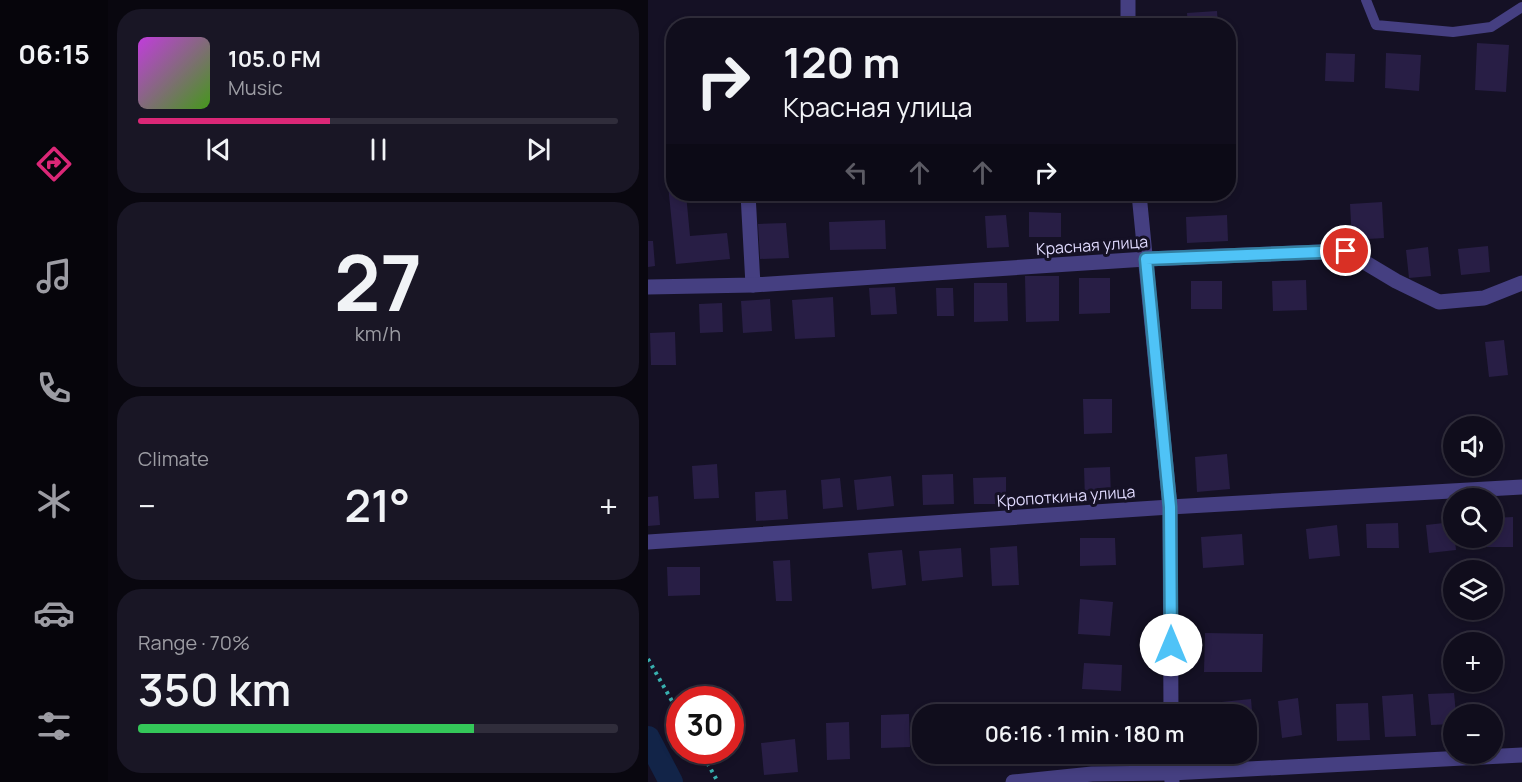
<!DOCTYPE html>
<html lang="en">
<head>
<meta charset="utf-8">
<style>
	:root { --surface:#100d1c; --page:#191625; --text:#f1f3f6; --muted:#9c9ca3; --line:#302d3b; --accent:#db2777 }
	body { margin:0; font-family:Manrope,sans-serif; background:var(--page); color:var(--text); height:100vh; display:flex; flex-direction:column; font-size:22px; white-space:nowrap }
	* { box-sizing:border-box; margin:0 }
	p { font-size:20px; color:var(--muted) }
	.icon { flex:none; width:33px; height:33px; fill:none; stroke:currentColor; stroke-width:2; stroke-linecap:round; stroke-linejoin:round }
	.map { position:relative; flex:1; overflow:hidden }
	.side { display:flex; flex-direction:column; gap:9px; padding:9px; background:#09070f; width:540px }
	.side>* { flex:none }
	.hud { position:absolute; left:18px; top:18px; width:570px; height:183px; border-radius:24px; box-shadow:0 3px 9px #0003,0 0 0 2px var(--line); background:#100d1c; color:var(--text); overflow:hidden }
	.buttons { position:absolute; left:795px; top:416px; display:grid; gap:12px }
	.buttons a { display:grid; place-items:center; width:60px; height:60px; border-radius:50%; background:var(--surface); box-shadow:0 3px 9px #0003,0 0 0 2px var(--line); font-size:30px }
	.speed { position:absolute; left:18px; top:686px; display:flex; gap:12px; font-size:30px; font-weight:700; text-align:center }
	.speed>* { display:grid; place-content:center; width:78px; height:78px; border-radius:50%; background:var(--surface); box-shadow:0 3px 9px #0003,0 0 0 2px var(--line); line-height:1 }
	.speed .limit { border:9px solid #d22; background:#fff; color:#111 }
	.pin { position:absolute; display:grid; place-items:center; width:51px; height:51px; color:#fff; margin:-26px; border:3px solid #fff; border-radius:50%; box-shadow:0 2px 6px #0007 }
	.me { position:absolute; width:66px; margin:-33px; rotate:0deg; stroke-linejoin:round; filter:drop-shadow(0 0 4px #0008) }
	.turn { display:flex; align-items:center; gap:21px; height:126px; padding:0 18px; font-size:27px }
	.turn .icon { width:78px; height:78px; stroke-width:2.5 }
	.turn b { display:block; font-size:42px; line-height:51px }
	.lanes { display:flex; align-items:center; height:57px; padding:0 18px; background:#0003; justify-content:center; gap:30px; direction:ltr }
	.lanes .off { opacity:.35 }
	.big { font-size:45px; font-weight:600; line-height:1.1 }
	.side .card { flex:1; display:flex; flex-direction:column; justify-content:center; gap:9px; min-width:0; padding:0 21px; border-radius:24px; background:var(--page) }
	.side .dial { align-items:center; gap:0 }
	.dial b { font-size:78px; line-height:1 }
	.song { display:flex; align-items:center; gap:18px }
	.cover { width:72px; height:72px; border-radius:9px; background:linear-gradient(135deg,hsl(290 70% 55%),hsl(100 70% 35%)) }
	.played { height:6px; border-radius:3px; background:linear-gradient(90deg,var(--accent) 40%,var(--line) 40%) }
	.keys { display:flex; justify-content:space-around; direction:ltr }
	.heat { display:flex; justify-content:space-between; align-items:center; font-size:33px; direction:ltr }
	.charge { height:9px; border-radius:4px; background:linear-gradient(90deg,#34c759 70%,var(--line) 0) }
	.trip { position:absolute; left:264px; top:704px; width:345px; height:60px; border-radius:24px; background:var(--surface); box-shadow:0 3px 9px #0003,0 0 0 2px var(--line); font-weight:600; line-height:60px; text-align:center }
	main { display:flex; flex:1; min-height:0 }
	.tabs { display:flex; flex-direction:column; width:108px; justify-content:space-around; align-items:center; background:#06050b; color:var(--muted) }
	.tabs .icon { width:42px; height:42px }
	.tabs .active { color:var(--accent) }
	.tabs b { font-size:27px; color:var(--text) }
	.map>svg:first-child { display:block }
</style>
</head>
<body>
<main>
<nav class="tabs">
<b>06:15</b>
<svg class="icon active" aria-label="directions" viewBox="0 0 24 24"><path d="M12 3l9 9-9 9-9-9zM9 14v-3h6M13 9l2 2-2 2"/></svg>
<svg class="icon" aria-label="music" viewBox="0 0 24 24"><path d="M9 18V5l10-2v13"/><circle cx="6" cy="18" r="3"/><circle cx="16" cy="16" r="3"/></svg>
<svg class="icon" aria-label="phone" viewBox="0 0 24 24"><path d="M5 4h4l2 5-3 2q2 4 5 5l2-3 5 2v4C11 20 4 13 5 4z"/></svg>
<svg class="icon" aria-label="climate" viewBox="0 0 24 24"><path d="M12 3v18M4 7l16 10M4 17L20 7"/></svg>
<svg class="icon" aria-label="car" viewBox="0 0 24 24"><path d="M5 17H2v-5l4-1 3-4h7l3 4 3 1v5h-3M9 17h6M6 11h13"/><circle cx="7" cy="17" r="2"/><circle cx="17" cy="17" r="2"/></svg>
<svg class="icon" aria-label="filters" viewBox="0 0 24 24"><path d="M4 7h16M4 17h16"/><circle cx="9" cy="7" r="2"/><circle cx="15" cy="17" r="2"/></svg>
</nav>
<section class="side">
<div class="card">
<div class="song"><i class="cover"></i><div><b>105.0 FM</b><p>Music</p></div></div>
<div class="played"></div>
<div class="keys"><svg class="icon" aria-label="previous" viewBox="0 0 24 24"><path d="M18 5L8 12l10 7zM5 5v14"/></svg><svg class="icon" aria-label="pause" viewBox="0 0 24 24"><path d="M8 5v14M16 5v14"/></svg><svg class="icon" aria-label="next" viewBox="0 0 24 24"><path d="M6 5l10 7-10 7zM19 5v14"/></svg></div>
</div>
<div class="card dial"><b>27</b><p>km/h</p></div>
<div class="card"><p>Climate</p>
<div class="heat"><a>−</a><b class="big">21°</b><a>+</a></div>
</div>
<div class="card"><p>Range · 70%</p><b class="big">350 km</b><div class="charge"></div></div>
</section>
<div class="map">
<svg width="874" height="782" viewBox="0 0 874 782">
	<rect width="100%" height="100%" fill="#151125"/>
	<g fill="none" stroke-linecap="round" stroke-linejoin="round">
		<path stroke="#122448" stroke-width="24" d="M 0,738 L 23,782"/>
	</g>
	<g fill="#281e45">
		<path d="M 569,11 L 570,26 L 540,26 L 539,13 Z"/>
		<path d="M 413,17 L 440,20 L 439,26 L 412,26 Z"/>
		<path d="M 829,43 L 861,45 L 858,92 L 827,90 Z"/>
		<path d="M 678,53 L 707,54 L 706,82 L 677,81 Z"/>
		<path d="M 738,53 L 773,55 L 771,91 L 737,88 Z"/>
		<path d="M 20,185 L 26,185 L 26,194 L 38,194 L 42,236 L 79,233 L 82,259 L 28,264 Z"/>
		<path d="M 734,202 L 736,238 L 704,240 L 702,204 Z"/>
		<path d="M 381,212 L 413,213 L 413,237 L 381,237 Z"/>
		<path d="M 358,215 L 361,247 L 339,248 L 337,216 Z"/>
		<path d="M 579,215 L 580,241 L 539,243 L 538,217 Z"/>
		<path d="M 237,220 L 238,249 L 182,250 L 181,222 Z"/>
		<path d="M 138,223 L 141,258 L 112,259 L 110,224 Z"/>
		<path d="M 0,241 L 5,241 L 7,266 L 0,267 Z"/>
		<path d="M 840,246 L 842,272 L 813,275 L 810,249 Z"/>
		<path d="M 780,247 L 783,276 L 761,278 L 758,250 Z"/>
		<path d="M 377,276 L 411,276 L 411,321 L 378,322 Z"/>
		<path d="M 431,278 L 462,278 L 462,313 L 431,314 Z"/>
		<path d="M 658,280 L 659,310 L 625,311 L 624,281 Z"/>
		<rect x="543" y="281" width="31" height="28"/>
		<path d="M 326,283 L 359,283 L 360,321 L 326,322 Z"/>
		<path d="M 247,287 L 249,314 L 223,315 L 221,288 Z"/>
		<path d="M 288,288 L 305,288 L 306,316 L 289,316 Z"/>
		<path d="M 185,297 L 187,337 L 147,339 L 144,300 Z"/>
		<path d="M 122,299 L 124,331 L 95,333 L 93,301 Z"/>
		<path d="M 74,303 L 75,332 L 52,333 L 51,304 Z"/>
		<path d="M 27,332 L 28,365 L 3,365 L 2,333 Z"/>
		<path d="M 856,340 L 860,375 L 841,377 L 837,342 Z"/>
		<path d="M 435,399 L 464,399 L 464,433 L 436,434 Z"/>
		<path d="M 579,454 L 582,489 L 549,492 L 547,457 Z"/>
		<path d="M 69,464 L 71,498 L 46,499 L 44,466 Z"/>
		<path d="M 462,467 L 463,499 L 437,500 L 436,468 Z"/>
		<path d="M 305,474 L 306,504 L 275,505 L 274,475 Z"/>
		<path d="M 243,476 L 246,506 L 209,510 L 206,480 Z"/>
		<path d="M 358,477 L 358,504 L 326,504 L 325,478 Z"/>
		<path d="M 192,478 L 195,507 L 175,509 L 173,480 Z"/>
		<path d="M 138,490 L 140,519 L 108,521 L 107,492 Z"/>
		<path d="M 10,496 L 12,525 L 0,526 L 0,497 Z"/>
		<path d="M 865,517 L 865,547 L 839,547 L 839,537 L 844,537 L 844,518 Z"/>
		<path d="M 805,522 L 808,550 L 781,553 L 778,525 Z"/>
		<path d="M 750,523 L 751,548 L 719,548 L 718,524 Z"/>
		<path d="M 689,525 L 692,556 L 661,559 L 658,529 Z"/>
		<path d="M 594,534 L 596,565 L 555,568 L 553,537 Z"/>
		<path d="M 432,538 L 467,538 L 468,565 L 432,566 Z"/>
		<path d="M 369,546 L 371,585 L 344,586 L 342,548 Z"/>
		<path d="M 313,548 L 315,577 L 274,581 L 271,551 Z"/>
		<path d="M 254,550 L 258,585 L 224,589 L 220,553 Z"/>
		<path d="M 142,560 L 144,601 L 128,601 L 125,561 Z"/>
		<path d="M 19,567 L 52,567 L 52,595 L 20,596 Z"/>
		<path d="M 432,599 L 465,602 L 462,636 L 430,634 Z"/>
		<path d="M 557,633 L 615,634 L 614,672 L 556,672 Z"/>
		<path d="M 436,663 L 474,665 L 473,691 L 434,689 Z"/>
		<path d="M 806,693 L 808,714 L 806,714 L 806,724 L 783,725 L 780,694 Z"/>
		<path d="M 765,694 L 768,736 L 737,737 L 734,696 Z"/>
		<path d="M 650,698 L 654,735 L 634,738 L 630,701 Z"/>
		<path d="M 603,699 L 606,735 L 598,735 L 598,714 L 555,714 L 554,704 Z"/>
		<path d="M 720,703 L 722,740 L 689,741 L 688,704 Z"/>
		<path d="M 261,714 L 262,747 L 233,748 L 233,715 Z"/>
		<path d="M 201,722 L 202,759 L 179,760 L 178,723 Z"/>
		<path d="M 147,739 L 150,772 L 116,775 L 113,743 Z"/>
	</g>
	<g fill="none" stroke-linecap="round" stroke-linejoin="round">
		<g stroke="#38b0af" stroke-width="4" stroke-dasharray="3 4.5" stroke-linecap="butt">
			<path d="M 0,659 L 32,715"/>
			<path d="M 52,750 L 70,782"/>
		</g>
		<path stroke="#453f81" stroke-width="10" d="M 718,0 L 728,25 L 805,32 L 843,27 L 874,7"/>
		<g stroke="#453f81" stroke-width="15">
			<path d="M 480,0 L 480,26"/>
			<path d="M 100,194 L 105,285"/>
			<path d="M 491,194 L 522,507 L 523,714"/>
			<path d="M 0,287 L 105,285 L 498,259 L 698,251 L 748,281 L 791,302 L 836,298 L 874,283"/>
			<path d="M 0,542 L 522,507 L 874,487"/>
			<path d="M 523,753 L 524,782"/>
			<path d="M 365,782 L 444,774 L 523,773 L 874,755"/>
		</g>
	</g>
	<g fill="none" stroke-linecap="round" stroke-linejoin="round">
		<g stroke="#337fa1" stroke-width="15">
			<path id="route" d="M 523,645 L 522,507 L 498,259 L 698,251"/>
		</g>
		<use href="#route" stroke="#4fc3f7" stroke-width="10"/>
	</g>
	<g text-anchor="middle" dominant-baseline="central" stroke-width="6" stroke-linejoin="round" paint-order="stroke">
		<g font-size="16" fill="#ded8fc" stroke="#151125">
			<text transform="translate(444 245) rotate(-4)">Красная улица</text>
			<text transform="translate(418 496) rotate(-4)">Кропоткина улица</text>
		</g>
	</g>
</svg>
<div class="buttons">
<a><svg class="icon" aria-label="sound" viewBox="0 0 24 24"><path d="M4 9h4l5-4v14l-5-4H4zM17 9q2 3 0 6"/></svg></a>
<a><svg class="icon" aria-label="search" viewBox="0 0 24 24"><circle cx="10" cy="10" r="6"/><path d="M15 15l6 6"/></svg></a>
<a><svg class="icon" aria-label="layers" viewBox="0 0 24 24"><path d="M12 4l9 5-9 5-9-5zM3 14l9 5 9-5"/></svg></a>
<a>+</a>
<a>−</a>
</div>
<div class="speed"><div class="limit">30</div></div>
<div class="pin" style="left:698px;top:251px;background:#d93025"><svg class="icon" aria-label="arrive" viewBox="0 0 24 24"><path d="M6 21V4h12l-3 4 3 4H6"/></svg></div>
<svg class="me" style="left:523px;top:645px" viewBox="-20 -20 40 40"><circle r="19" fill="#fff"/><path d="M0-13L10 11 0 6-10 11z" fill="#4fc3f7"/></svg>
<div class="trip">06:16 · 1 min · 180 m</div>
<div class="hud">
<div class="turn"><svg class="icon" aria-label="right" viewBox="0 0 24 24"><path d="M7 20v-9h11M14 6l5 5-5 5"/></svg><div><b>120 m</b>Красная улица</div></div>
<div class="lanes"><svg class="icon off" aria-label="left" viewBox="0 0 24 24"><path d="M17 20v-9H6M10 6l-5 5 5 5"/></svg><svg class="icon off" aria-label="ahead" viewBox="0 0 24 24"><path d="M12 20V5M6 11l6-6 6 6"/></svg><svg class="icon off" aria-label="ahead" viewBox="0 0 24 24"><path d="M12 20V5M6 11l6-6 6 6"/></svg><svg class="icon" aria-label="right" viewBox="0 0 24 24"><path d="M7 20v-9h11M14 6l5 5-5 5"/></svg></div>
</div>
</div>
</main>
</body>
</html>
